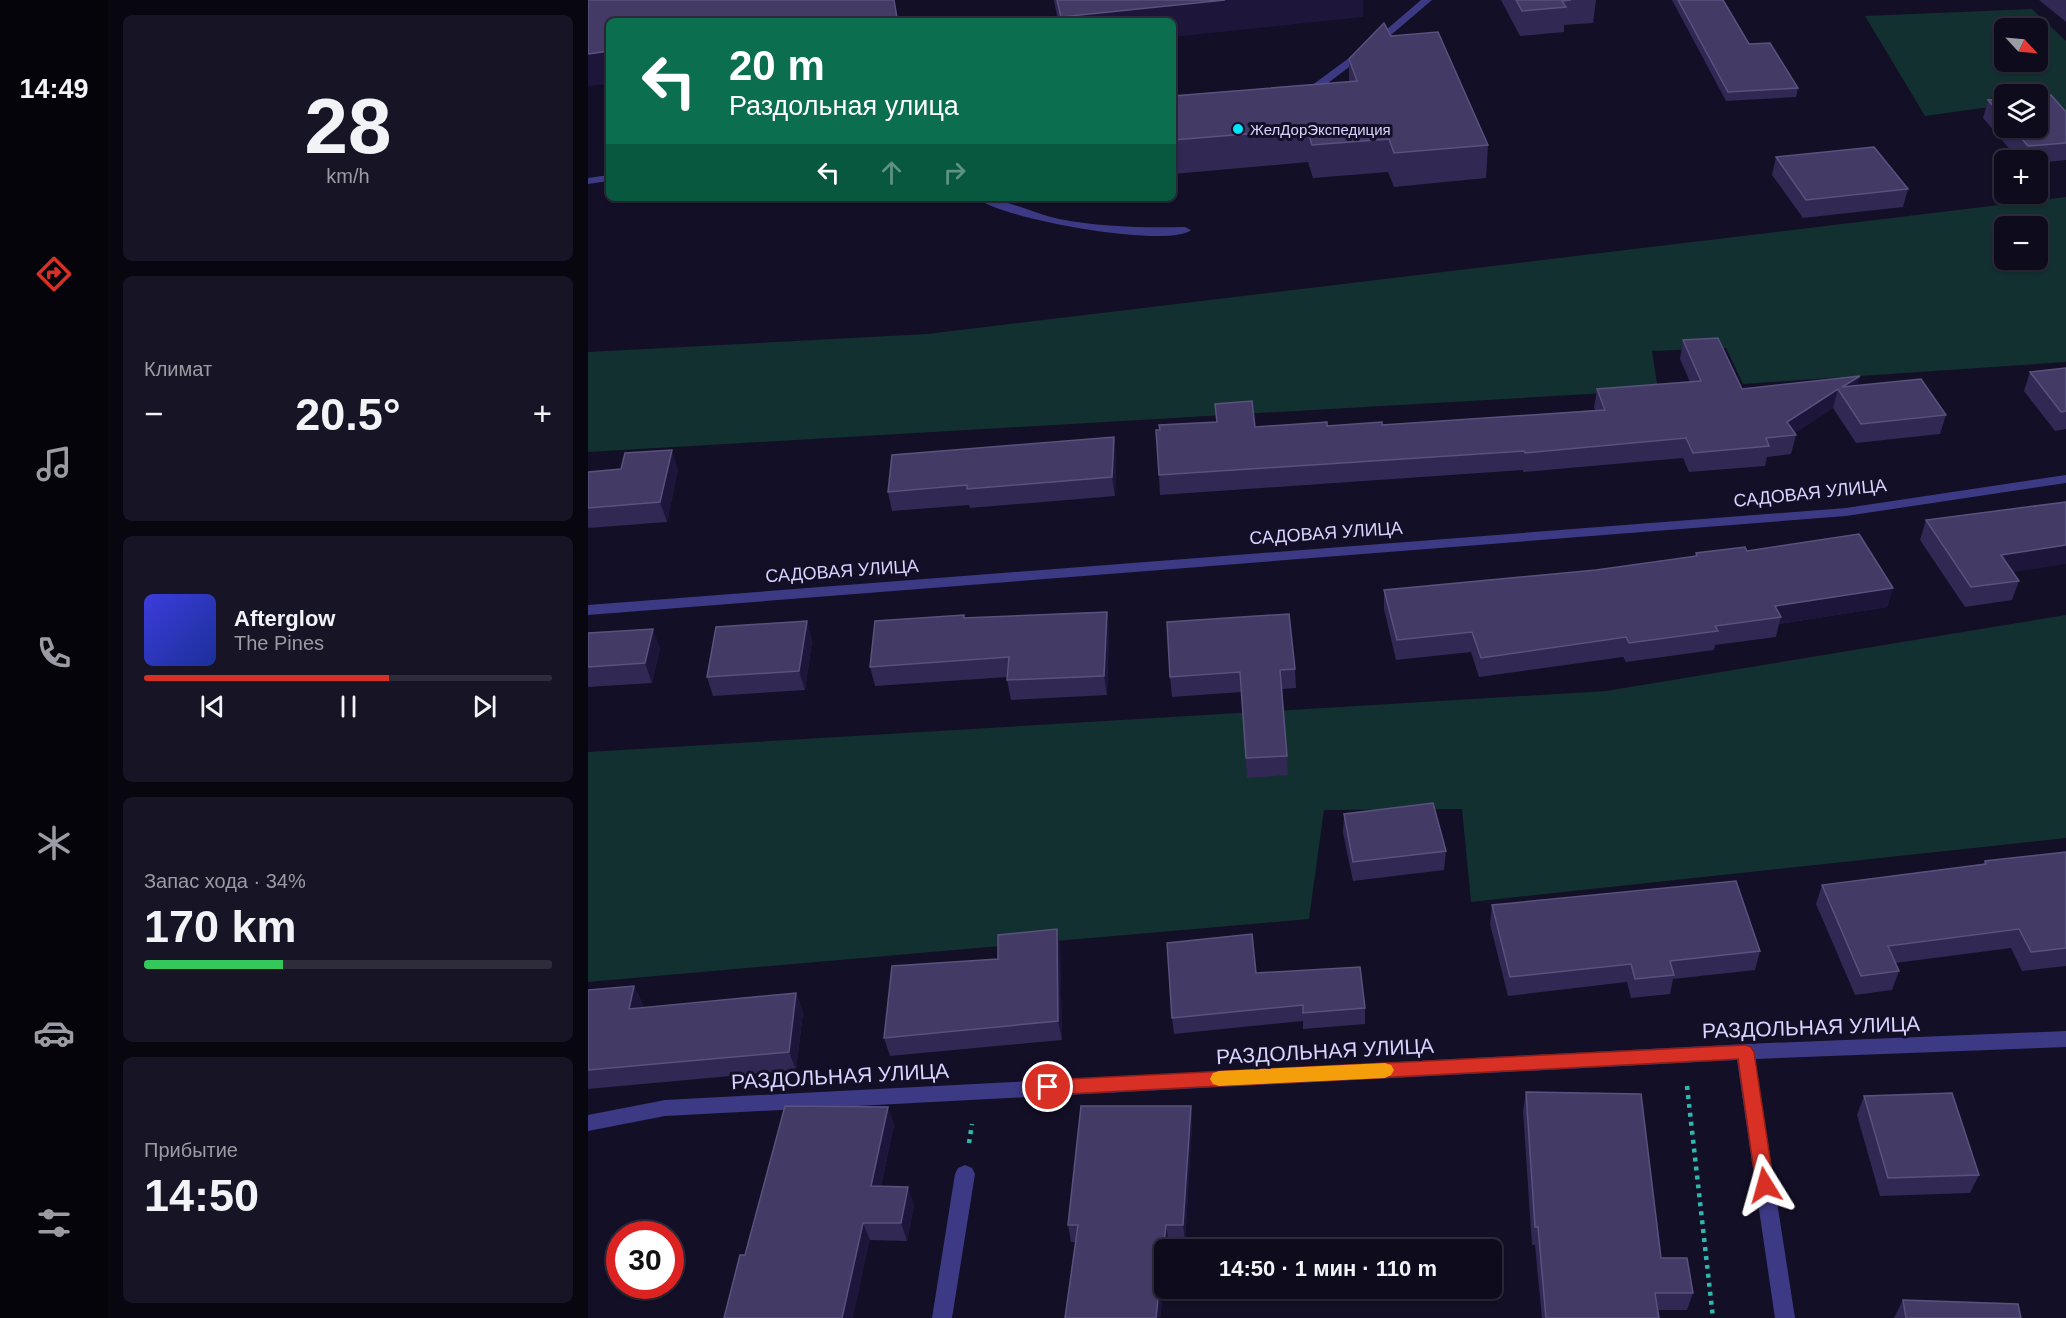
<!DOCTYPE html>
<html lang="ru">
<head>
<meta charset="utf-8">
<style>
	:root { --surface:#0e0b1c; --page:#171425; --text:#f1f3f6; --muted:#9b9ba3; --line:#2e2b3b; --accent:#d93025 }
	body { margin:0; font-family:Arial,sans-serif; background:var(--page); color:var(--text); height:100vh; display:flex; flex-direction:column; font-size:22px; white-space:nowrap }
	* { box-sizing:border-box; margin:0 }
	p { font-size:20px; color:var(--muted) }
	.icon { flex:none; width:33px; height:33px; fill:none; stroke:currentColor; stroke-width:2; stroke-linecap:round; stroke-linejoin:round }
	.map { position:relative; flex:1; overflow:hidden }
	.panel { display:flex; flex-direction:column; gap:15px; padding:15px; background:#08060f; width:480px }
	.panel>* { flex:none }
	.hud { position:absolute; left:18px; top:18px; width:570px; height:183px; border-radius:9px; box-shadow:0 2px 4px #0004,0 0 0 2px var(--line); background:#0b6e4f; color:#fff; overflow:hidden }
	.needle { width:39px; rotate:116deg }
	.controls { position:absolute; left:1406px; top:18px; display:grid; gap:12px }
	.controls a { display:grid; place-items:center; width:54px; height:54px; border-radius:9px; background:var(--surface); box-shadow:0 2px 4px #0004,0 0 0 2px var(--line); font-size:30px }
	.speed { position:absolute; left:18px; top:1221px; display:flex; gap:12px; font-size:30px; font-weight:700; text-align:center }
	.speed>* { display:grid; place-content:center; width:78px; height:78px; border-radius:50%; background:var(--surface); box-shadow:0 2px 4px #0004,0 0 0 2px var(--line); line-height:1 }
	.speed .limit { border:9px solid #d22; background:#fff; color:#111 }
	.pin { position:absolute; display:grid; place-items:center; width:51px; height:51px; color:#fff; margin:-26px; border:3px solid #fff; border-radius:50%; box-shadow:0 2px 6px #0007 }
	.me { position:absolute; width:66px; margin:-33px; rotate:352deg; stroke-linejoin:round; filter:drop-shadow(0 0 4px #0008) }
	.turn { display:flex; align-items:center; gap:21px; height:126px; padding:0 24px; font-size:27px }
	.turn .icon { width:78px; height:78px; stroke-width:2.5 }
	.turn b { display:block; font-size:42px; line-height:51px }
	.lanes { display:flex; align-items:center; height:57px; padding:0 24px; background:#0003; justify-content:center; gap:30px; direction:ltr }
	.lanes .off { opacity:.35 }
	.big { font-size:45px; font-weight:700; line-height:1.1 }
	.panel .tile { flex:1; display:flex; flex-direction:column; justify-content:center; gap:9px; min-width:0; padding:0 21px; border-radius:9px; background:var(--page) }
	.panel .dial { align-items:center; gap:0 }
	.dial b { font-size:78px; line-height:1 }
	.song { display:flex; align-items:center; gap:18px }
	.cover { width:72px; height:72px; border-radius:9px; background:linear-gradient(135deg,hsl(240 70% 55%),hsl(230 70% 35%)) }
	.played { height:6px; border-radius:3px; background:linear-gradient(90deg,var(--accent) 60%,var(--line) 60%) }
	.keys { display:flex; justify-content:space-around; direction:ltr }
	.heat { display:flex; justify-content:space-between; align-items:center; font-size:33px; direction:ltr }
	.charge { height:9px; border-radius:4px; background:linear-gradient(90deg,#34c759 34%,var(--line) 0) }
	.trip { position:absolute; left:566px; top:1239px; width:348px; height:60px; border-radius:9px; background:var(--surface); box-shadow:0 2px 4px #0004,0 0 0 2px var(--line); font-weight:700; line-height:60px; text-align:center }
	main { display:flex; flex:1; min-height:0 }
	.tab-bar { display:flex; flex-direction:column; width:108px; justify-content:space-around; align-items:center; background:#06040b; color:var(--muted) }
	.tab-bar .icon { width:42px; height:42px }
	.tab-bar .selected { color:var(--accent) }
	.tab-bar b { font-size:27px; color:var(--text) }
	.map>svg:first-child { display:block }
</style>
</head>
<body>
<main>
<nav class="tab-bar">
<b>14:49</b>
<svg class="icon selected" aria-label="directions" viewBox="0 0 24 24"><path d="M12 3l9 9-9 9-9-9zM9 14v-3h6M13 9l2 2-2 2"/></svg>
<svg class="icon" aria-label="music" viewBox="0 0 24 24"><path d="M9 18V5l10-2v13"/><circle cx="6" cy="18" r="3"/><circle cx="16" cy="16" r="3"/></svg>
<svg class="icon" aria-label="phone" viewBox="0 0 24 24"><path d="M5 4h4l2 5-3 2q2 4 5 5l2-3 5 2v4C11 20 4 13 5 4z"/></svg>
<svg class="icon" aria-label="climate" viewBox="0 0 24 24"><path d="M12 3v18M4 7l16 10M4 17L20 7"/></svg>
<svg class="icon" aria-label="car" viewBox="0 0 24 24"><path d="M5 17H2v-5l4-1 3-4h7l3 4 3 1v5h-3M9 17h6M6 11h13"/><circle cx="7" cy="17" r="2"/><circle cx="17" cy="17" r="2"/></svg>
<svg class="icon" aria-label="filters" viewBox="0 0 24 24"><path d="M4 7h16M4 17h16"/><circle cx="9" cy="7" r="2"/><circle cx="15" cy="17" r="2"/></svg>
</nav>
<section class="panel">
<div class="tile dial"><b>28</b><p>km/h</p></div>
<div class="tile"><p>Климат</p>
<div class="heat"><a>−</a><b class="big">20.5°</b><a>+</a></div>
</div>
<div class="tile">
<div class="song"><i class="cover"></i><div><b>Afterglow</b><p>The Pines</p></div></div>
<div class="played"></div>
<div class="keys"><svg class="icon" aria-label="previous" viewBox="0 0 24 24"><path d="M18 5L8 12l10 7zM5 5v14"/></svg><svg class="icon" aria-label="pause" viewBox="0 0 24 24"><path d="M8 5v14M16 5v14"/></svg><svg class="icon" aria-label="next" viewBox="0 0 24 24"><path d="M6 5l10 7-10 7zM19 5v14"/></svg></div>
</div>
<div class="tile"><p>Запас хода · 34%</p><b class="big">170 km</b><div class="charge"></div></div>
<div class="tile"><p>Прибытие</p><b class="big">14:50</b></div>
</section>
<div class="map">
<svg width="1478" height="1318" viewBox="0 0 1478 1318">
	<rect width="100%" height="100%" fill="#130f26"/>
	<g fill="#12302f" fill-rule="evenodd">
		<path d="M 1444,9 L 1478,41 L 1478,134 L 1449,103 L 1449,94 L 1416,94 L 1416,105 L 1337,116 L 1277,16 ZM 1416,28 L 1449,28 L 1449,62 L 1416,62 Z"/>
		<path d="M 1478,197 L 1478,362 L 1155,384 L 1138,348 L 1064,351 L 1070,390 L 0,452 L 0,352 L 339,334 ZM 1416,226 L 1449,226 L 1449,260 L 1416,260 Z"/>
		<path d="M 1478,615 L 1478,838 L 883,902 L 874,809 L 736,810 L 721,919 L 0,982 L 0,752 L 1018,691 Z"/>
	</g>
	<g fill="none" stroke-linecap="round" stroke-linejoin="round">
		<g stroke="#2fb8b0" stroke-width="4.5" stroke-dasharray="4 5" stroke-linecap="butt">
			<path d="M 1099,1086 L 1125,1318"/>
			<path d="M 381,1143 L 384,1124"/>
		</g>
		<g fill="#3d3a85" fill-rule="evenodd">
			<path d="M 833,0 L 844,0 L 797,40 L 720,98 L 712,98 L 712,94 L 791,36 Z"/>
			<path d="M 21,175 L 21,181 L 0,184 L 0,178 Z"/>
			<path d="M 389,198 C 417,198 443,213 471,219 C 513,227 555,228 597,227 L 603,230 C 581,249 412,219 389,198 Z"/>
		</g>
		<g fill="#3d3a85" fill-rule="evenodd">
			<path d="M 1478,475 L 1478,483 L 1258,516 L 0,615 L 0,605 L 1258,508 Z"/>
			<path d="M 1478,1031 L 1478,1047 L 1167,1059 L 1207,1318 L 1187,1318 L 1149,1060 L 77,1116 L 0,1131 L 0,1115 L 77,1100 L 1157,1044 Z"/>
			<path d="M 377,1165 L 384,1168 L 387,1174 L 364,1318 L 344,1318 L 367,1174 L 370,1168 Z"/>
		</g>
	</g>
	<g fill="#312854">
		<path d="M 466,0 L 775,0 L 775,17 L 585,21 L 470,21 Z"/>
		<path d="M 913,0 L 1008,0 L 1005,23 L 976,25 L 976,32 L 932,36 Z"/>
		<path d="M 1084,0 L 1135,0 L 1161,44 L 1210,88 L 1208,97 L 1138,101 Z"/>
		<path d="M 1451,0 L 1478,0 L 1478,22 Z"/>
		<path d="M 803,36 L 900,145 L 898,178 L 806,187 L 800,172 L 725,178 L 720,162 L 585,174 L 585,96 L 761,82 L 761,59 Z"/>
		<path d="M 1416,99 L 1416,128 L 1449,128 L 1478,112 L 1478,160 L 1449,163 L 1449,160 L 1431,160 L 1395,118 L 1400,100 Z"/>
		<path d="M 1188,157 L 1320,189 L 1315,207 L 1215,218 L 1184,175 Z"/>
		<path d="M 523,198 L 570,198 L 570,199 L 524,203 Z"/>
		<path d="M 1095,340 L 1154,389 L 1269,385 L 1358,415 L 1352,434 L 1268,443 L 1245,408 L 1207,433 L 1208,435 L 1203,454 L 1179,457 L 1177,466 L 1101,472 L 1095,458 L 935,472 L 935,470 L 572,495 L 571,475 L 572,430 L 628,422 L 627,404 L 667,427 L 794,425 L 1007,410 L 1006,408 L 1009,389 L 1102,382 L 1092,359 Z"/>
		<path d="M 1478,368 L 1478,429 L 1467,431 L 1436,391 L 1442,372 Z"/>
		<path d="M 526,437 L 528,456 L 527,496 L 382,508 L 381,505 L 304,511 L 300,492 Z"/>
		<path d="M 33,469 L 90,469 L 79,522 L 0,528 L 0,472 Z"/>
		<path d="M 1338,520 L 1425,572 L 1431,581 L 1424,600 L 1377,607 L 1332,540 Z"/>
		<path d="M 1159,551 L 1305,588 L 1299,607 L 1191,624 L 1188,637 L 1127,645 L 1126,650 L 1038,662 L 1035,657 L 891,677 L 883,652 L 808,660 L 796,609 L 796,590 L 1008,570 L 1107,556 L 1108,553 Z"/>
		<path d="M 519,612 L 521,632 L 519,695 L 423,700 L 419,680 L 420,677 L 287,686 L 282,667 L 376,615 L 376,618 Z"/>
		<path d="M 219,621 L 224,641 L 217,690 L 125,696 L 119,677 Z"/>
		<path d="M 0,633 L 72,648 L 64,683 L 0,687 Z"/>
		<path d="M 707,669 L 708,688 L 694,689 L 699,756 L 700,775 L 659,778 L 653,692 L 584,697 L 582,677 Z"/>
		<path d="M 756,814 L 858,851 L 856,870 L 765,881 L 755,833 Z"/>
		<path d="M 1478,852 L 1478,966 L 1434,971 L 1423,948 L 1307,963 L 1311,971 L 1304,990 L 1267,995 L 1228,904 L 1234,885 L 1395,864 L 1397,861 Z"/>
		<path d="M 904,905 L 1172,951 L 1167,970 L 1085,979 L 1082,994 L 1043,998 L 1039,982 L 920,996 L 902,924 Z"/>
		<path d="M 469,929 L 472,948 L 474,1040 L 302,1056 L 296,1038 L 410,959 Z"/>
		<path d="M 668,973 L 777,1008 L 777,1024 L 715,1029 L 715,1021 L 586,1034 L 584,1018 Z"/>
		<path d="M 46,986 L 55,1005 L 54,1008 L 208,993 L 215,1012 L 208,1070 L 0,1089 L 0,990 Z"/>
		<path d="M 938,1092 L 1073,1258 L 1105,1293 L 1099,1310 L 1070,1310 L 1071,1318 L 954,1318 L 947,1245 L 944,1245 L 935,1111 Z"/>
		<path d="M 1276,1096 L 1391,1175 L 1382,1193 L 1292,1196 L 1269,1115 Z"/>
		<path d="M 603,1106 L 604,1124 L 597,1243 L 581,1243 L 576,1250 L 576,1284 L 572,1318 L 477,1318 L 488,1242 L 483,1242 L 480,1225 Z"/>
		<path d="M 300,1107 L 306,1125 L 293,1186 L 326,1205 L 319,1241 L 282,1240 L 157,1255 Z"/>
		<path d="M 1315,1300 L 1433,1318 L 1306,1318 Z"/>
	</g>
	<g fill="#1d163a">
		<path d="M 637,0 L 775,0 L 775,17 L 585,37 L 585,21 L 474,21 L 473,17 Z"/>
		<path d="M 309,18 L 310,21 L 285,21 Z"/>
		<path d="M 21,51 L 21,84 L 0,86 L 0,54 Z"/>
		<path d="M 1272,376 L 1267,395 L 1254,387 Z"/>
		<path d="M 1250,389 L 1245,408 L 1204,435 L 1199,422 Z"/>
		<path d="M 526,437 L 528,456 L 527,496 L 524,477 Z"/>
		<path d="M 84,450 L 90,469 L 79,522 L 72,502 Z"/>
		<path d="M 1478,545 L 1478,564 L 1406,575 L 1413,555 Z"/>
		<path d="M 1305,588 L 1299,607 L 1191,624 L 1193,617 L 1187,606 Z"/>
		<path d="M 519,612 L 521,632 L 519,695 L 516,676 Z"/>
		<path d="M 219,621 L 224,641 L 217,690 L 211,671 Z"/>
		<path d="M 65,629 L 72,648 L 64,683 L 57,663 Z"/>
		<path d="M 469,929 L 472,948 L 474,1040 L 470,1021 Z"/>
		<path d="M 46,986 L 55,1005 L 50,1028 L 41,1009 Z"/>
		<path d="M 208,993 L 215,1012 L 208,1070 L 201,1052 Z"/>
		<path d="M 603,1106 L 604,1124 L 597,1243 L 595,1225 Z"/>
		<path d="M 300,1107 L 306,1125 L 289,1204 L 283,1186 Z"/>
		<path d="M 320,1187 L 326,1205 L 319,1241 L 313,1223 Z"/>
		<path d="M 275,1223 L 282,1240 L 265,1318 L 254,1318 Z"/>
		<path d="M 578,1225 L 581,1243 L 580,1250 L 576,1250 L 576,1284 L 572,1318 L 568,1318 Z"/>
	</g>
	<g fill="#433a66" stroke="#5a527e" stroke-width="1.5">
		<path d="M 0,0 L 306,0 L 309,18 L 285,21 L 21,21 L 21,51 L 0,54 Z"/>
		<path d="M 469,0 L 637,0 L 473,17 Z"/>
		<path d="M 928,0 L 983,0 L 974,1 L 978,7 L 934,11 Z"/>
		<path d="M 1090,0 L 1135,0 L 1161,44 L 1182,43 L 1210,88 L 1140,92 Z"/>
		<path d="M 796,23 L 803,36 L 850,32 L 900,145 L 806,153 L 801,139 L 724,145 L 719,129 L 585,140 L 585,96 L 769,81 L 761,59 Z"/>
		<path d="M 1463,95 L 1478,112 L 1478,143 L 1440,146 L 1424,128 L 1449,128 L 1449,96 Z"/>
		<path d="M 1416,99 L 1416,119 L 1400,100 Z"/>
		<path d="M 1286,147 L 1320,189 L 1218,200 L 1188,157 Z"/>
		<path d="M 1130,338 L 1154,389 L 1272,376 L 1254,387 L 1333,379 L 1358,415 L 1273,424 L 1250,389 L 1199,422 L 1208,435 L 1178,438 L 1181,446 L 1105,453 L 1098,438 L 937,453 L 936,451 L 571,475 L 568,430 L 572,430 L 571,425 L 629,422 L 627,404 L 664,401 L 667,427 L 739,422 L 739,426 L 794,422 L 794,425 L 1017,410 L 1009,389 L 1113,381 L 1095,340 Z"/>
		<path d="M 1478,368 L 1478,411 L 1473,412 L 1442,372 Z"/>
		<path d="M 526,437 L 524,477 L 379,489 L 379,485 L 300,492 L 304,455 Z"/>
		<path d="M 84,450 L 72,502 L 0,508 L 0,472 L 33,469 L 37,453 Z"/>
		<path d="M 1478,502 L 1478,545 L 1413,555 L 1431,581 L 1383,587 L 1338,520 Z"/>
		<path d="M 1271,534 L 1305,588 L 1187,606 L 1193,617 L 1127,626 L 1130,631 L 1041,643 L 1038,637 L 893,658 L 884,632 L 809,640 L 796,590 L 1008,570 L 1109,556 L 1108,553 L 1157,547 L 1159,551 Z"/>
		<path d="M 519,612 L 516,676 L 419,680 L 421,657 L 282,667 L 287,621 L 376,615 L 376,618 Z"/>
		<path d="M 701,614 L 707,669 L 692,670 L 699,756 L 658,758 L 652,672 L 582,677 L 579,622 Z"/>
		<path d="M 219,621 L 211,671 L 119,677 L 128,627 Z"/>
		<path d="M 65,629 L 57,663 L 0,667 L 0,633 Z"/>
		<path d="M 845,803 L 858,851 L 765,862 L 756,814 Z"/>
		<path d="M 1478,852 L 1478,948 L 1443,952 L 1431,929 L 1300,946 L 1311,971 L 1273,976 L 1234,885 L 1398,864 L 1397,861 Z"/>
		<path d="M 1148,881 L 1172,951 L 1082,961 L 1086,975 L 1047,979 L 1043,964 L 922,977 L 904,905 Z"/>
		<path d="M 469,929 L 470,1021 L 296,1038 L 304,966 L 410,959 L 410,935 Z"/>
		<path d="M 664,934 L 668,973 L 772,967 L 777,1008 L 715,1013 L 715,1005 L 584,1018 L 579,943 Z"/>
		<path d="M 46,986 L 41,1009 L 208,993 L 201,1052 L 0,1070 L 0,990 Z"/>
		<path d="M 938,1092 L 1053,1094 L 1073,1258 L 1099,1258 L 1105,1293 L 1067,1293 L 1071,1318 L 958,1318 L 950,1227 L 947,1227 Z"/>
		<path d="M 1364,1093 L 1391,1175 L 1300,1178 L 1276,1096 Z"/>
		<path d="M 197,1106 L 300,1107 L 283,1186 L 320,1187 L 313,1223 L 275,1223 L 254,1318 L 136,1318 L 152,1255 L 157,1255 Z"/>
		<path d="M 493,1106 L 603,1106 L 595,1225 L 578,1225 L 568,1318 L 477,1318 L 490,1225 L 480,1225 Z"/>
		<path d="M 1315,1300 L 1430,1304 L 1433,1318 L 1318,1318 Z"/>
	</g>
	<path fill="#d93025" stroke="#8d1f18" stroke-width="1.5" d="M 1157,1045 L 1163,1047 L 1166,1052 L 1186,1185 L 1183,1191 L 1177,1193 L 1171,1191 L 1168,1185 L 1150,1059 L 460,1095 L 454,1093 L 451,1087 L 454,1082 L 460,1080 Z"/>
	<path fill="#f59e0b" d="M 797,1063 L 803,1065 L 806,1070 L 803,1075 L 797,1078 L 631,1086 L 625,1084 L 622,1079 L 625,1073 L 631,1071 Z"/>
	<circle fill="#00e5ff" stroke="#130f26" stroke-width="2" cx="650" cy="129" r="6"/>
	<g text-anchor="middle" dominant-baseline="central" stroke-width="6" stroke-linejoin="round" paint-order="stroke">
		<g font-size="15" fill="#d9d4ff" stroke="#130f26" text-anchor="start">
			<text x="662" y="129">ЖелДорЭкспедиция</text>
		</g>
		<g font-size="18" fill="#d9d4ff" stroke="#130f26">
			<text transform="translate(1222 493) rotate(-6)">САДОВАЯ УЛИЦА</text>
			<text transform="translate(738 533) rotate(-4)">САДОВАЯ УЛИЦА</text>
			<text transform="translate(254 571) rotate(-4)">САДОВАЯ УЛИЦА</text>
		</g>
		<g font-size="21" fill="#d9d4ff" stroke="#130f26">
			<text transform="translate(1223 1027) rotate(-2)">РАЗДОЛЬНАЯ УЛИЦА</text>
			<text transform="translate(737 1051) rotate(-3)">РАЗДОЛЬНАЯ УЛИЦА</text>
			<text transform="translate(252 1076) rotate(-3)">РАЗДОЛЬНАЯ УЛИЦА</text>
		</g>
	</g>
</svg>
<div class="controls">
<a><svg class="needle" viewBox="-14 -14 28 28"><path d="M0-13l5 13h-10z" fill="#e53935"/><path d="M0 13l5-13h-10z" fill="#9b9ba3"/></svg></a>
<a><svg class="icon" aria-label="layers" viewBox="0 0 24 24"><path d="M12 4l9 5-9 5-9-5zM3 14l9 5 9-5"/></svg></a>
<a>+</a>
<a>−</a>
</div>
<div class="speed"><div class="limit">30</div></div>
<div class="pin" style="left:460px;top:1087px;background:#d93025"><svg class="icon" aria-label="arrive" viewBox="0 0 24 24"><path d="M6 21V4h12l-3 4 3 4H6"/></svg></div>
<svg class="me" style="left:1177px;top:1185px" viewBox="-20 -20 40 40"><path d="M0-17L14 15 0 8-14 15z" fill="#d93025" stroke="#fff" stroke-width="4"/></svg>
<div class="trip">14:50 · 1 мин · 110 m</div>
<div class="hud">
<div class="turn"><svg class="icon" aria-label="left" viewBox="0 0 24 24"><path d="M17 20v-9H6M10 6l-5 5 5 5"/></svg><div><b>20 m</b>Раздольная улица</div></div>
<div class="lanes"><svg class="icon" aria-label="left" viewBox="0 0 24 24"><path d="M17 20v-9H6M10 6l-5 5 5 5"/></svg><svg class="icon off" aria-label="ahead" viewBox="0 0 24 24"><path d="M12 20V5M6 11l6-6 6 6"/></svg><svg class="icon off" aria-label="right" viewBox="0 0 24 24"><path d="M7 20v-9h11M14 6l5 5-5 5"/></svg></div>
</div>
</div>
</main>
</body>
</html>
